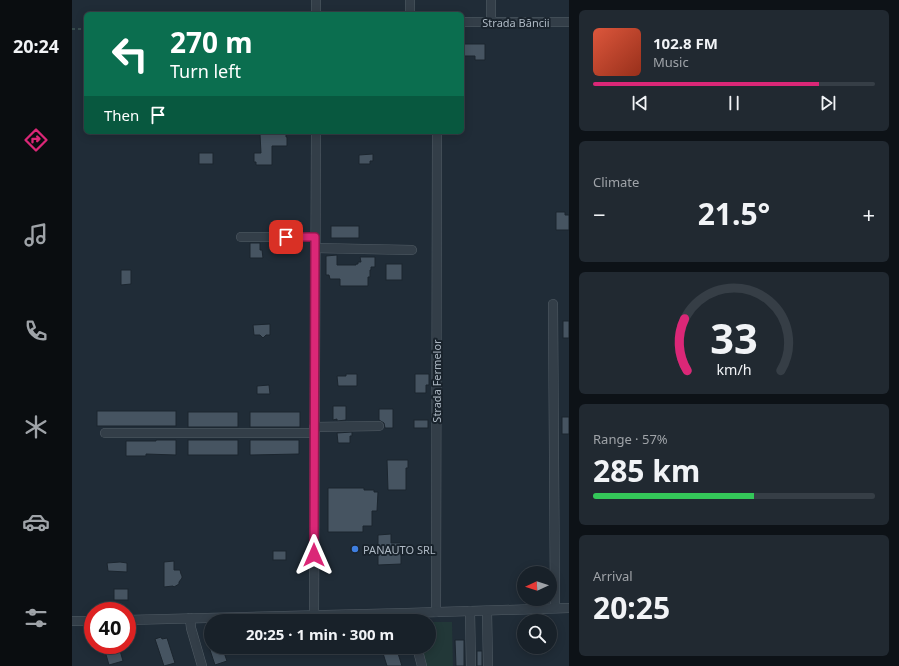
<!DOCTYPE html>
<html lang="en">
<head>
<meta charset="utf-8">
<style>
	:root { --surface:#182129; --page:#212931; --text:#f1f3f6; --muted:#9fa3a8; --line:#363e46; --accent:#db2777 }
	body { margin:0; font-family:"Noto Sans",sans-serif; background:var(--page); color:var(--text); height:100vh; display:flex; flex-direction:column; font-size:15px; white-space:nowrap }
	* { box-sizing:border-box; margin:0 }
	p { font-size:13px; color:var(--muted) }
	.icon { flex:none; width:22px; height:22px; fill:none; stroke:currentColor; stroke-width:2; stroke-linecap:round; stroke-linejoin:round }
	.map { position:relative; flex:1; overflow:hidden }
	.side { display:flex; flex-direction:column; gap:10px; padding:10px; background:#0d1217; width:330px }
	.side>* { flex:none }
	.hud { position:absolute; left:12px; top:12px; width:380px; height:122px; border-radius:6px; box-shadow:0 2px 10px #0003,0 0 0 1px var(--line); background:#0b6e4f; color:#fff; overflow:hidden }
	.needle { width:26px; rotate:267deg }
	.buttons { position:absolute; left:445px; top:566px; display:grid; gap:8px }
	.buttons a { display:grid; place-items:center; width:40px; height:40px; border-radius:50%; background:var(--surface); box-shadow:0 2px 10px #0003,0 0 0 1px var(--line); font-size:20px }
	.speed { position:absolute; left:12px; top:602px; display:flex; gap:8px; font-size:20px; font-weight:700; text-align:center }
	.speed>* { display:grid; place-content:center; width:52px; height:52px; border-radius:50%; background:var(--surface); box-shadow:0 2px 10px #0003,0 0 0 1px var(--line); line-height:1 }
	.speed .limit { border:6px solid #d22; background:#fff; color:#111 }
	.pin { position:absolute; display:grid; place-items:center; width:34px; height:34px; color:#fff; margin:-17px; border-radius:8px; box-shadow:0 2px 6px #0006 }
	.me { position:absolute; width:44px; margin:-22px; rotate:0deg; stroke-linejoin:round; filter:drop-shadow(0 0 3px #0008) }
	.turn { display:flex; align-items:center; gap:14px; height:84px; padding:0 20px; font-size:18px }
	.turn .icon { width:52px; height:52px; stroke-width:2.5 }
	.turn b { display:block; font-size:28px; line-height:34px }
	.then { display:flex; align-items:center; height:38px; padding:0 20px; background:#0003; gap:8px; font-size:15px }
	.big { font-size:30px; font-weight:700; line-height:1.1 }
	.side .widget { flex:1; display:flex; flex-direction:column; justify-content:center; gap:6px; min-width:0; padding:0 14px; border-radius:6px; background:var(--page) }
	.side .dial { align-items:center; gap:0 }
	.dial svg { height:104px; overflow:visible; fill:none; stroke:var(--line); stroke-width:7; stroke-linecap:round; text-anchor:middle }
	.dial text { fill:var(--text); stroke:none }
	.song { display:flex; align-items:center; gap:12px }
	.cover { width:48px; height:48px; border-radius:6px; background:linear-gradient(135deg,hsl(10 70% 55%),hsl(10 70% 35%)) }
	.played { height:4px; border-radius:2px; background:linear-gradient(90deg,var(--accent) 80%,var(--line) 80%) }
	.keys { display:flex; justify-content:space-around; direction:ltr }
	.heat { display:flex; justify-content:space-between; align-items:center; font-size:22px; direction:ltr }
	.charge { height:6px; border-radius:3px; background:linear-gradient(90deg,#34c759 57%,var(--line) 0) }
	.trip { position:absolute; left:132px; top:614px; width:232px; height:40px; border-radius:20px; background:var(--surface); box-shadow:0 2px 10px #0003,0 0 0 1px var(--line); font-weight:700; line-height:40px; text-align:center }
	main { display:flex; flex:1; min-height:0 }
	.tab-bar { display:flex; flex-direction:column; width:72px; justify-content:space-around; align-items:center; background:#0a0d10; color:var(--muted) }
	.tab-bar .icon { width:28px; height:28px }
	.tab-bar .active { color:var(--accent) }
	.tab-bar b { font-size:18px; color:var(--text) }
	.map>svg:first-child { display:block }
</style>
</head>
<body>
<main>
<nav class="tab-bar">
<b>20:24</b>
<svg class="icon active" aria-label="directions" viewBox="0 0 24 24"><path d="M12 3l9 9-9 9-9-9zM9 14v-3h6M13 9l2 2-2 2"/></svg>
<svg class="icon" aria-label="music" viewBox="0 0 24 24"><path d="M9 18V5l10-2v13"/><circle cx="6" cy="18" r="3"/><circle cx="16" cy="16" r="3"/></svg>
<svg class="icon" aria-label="phone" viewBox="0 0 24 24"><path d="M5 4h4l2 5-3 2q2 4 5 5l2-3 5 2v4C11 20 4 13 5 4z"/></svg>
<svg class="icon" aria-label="climate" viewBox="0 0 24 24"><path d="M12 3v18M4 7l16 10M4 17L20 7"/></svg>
<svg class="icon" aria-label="car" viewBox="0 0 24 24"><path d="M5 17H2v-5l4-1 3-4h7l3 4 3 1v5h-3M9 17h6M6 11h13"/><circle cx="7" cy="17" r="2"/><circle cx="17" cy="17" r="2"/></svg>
<svg class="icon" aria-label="filters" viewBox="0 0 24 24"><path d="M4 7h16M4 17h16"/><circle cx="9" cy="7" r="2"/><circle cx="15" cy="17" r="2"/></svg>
</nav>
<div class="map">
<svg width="497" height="666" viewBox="0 0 497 666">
	<rect width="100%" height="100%" fill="#202c37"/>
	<path fill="#223838" d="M 357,622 L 380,622 L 381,666 L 355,666 L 349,647 L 357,647 Z"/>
	<g fill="#465461" stroke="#1b252e">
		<path d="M 390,44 L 413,44 L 413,60 L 403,60 L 403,56 L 390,56 Z"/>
		<path d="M 214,133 L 214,137 L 215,137 L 215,146 L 200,146 L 200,165 L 184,165 L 184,162 L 182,162 L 182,153 L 189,153 L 188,134 Z"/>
		<rect x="127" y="153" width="14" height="11"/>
		<path d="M 301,154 L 301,161 L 298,161 L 298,164 L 287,164 L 287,155 Z"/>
		<path d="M 484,212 L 493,212 L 493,215 L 497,215 L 497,230 L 484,230 Z"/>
		<rect x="259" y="226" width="28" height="12"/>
		<path d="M 178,243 L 188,243 L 188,250 L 190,250 L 191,258 L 178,258 Z"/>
		<path d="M 265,255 L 265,265 L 284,265 L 284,264 L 286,264 L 286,262 L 289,262 L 288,257 L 303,257 L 303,267 L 299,267 L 299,270 L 298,270 L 298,277 L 296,277 L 296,286 L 268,286 L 268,279 L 258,279 L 257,275 L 254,275 L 254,256 Z"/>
		<rect x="314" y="264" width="16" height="16"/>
		<path d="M 49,270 L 59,270 L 59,284 L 49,285 Z"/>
		<rect x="491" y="321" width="6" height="17"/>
		<path d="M 198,324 L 198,335 L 194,335 L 191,338 L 188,335 L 182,335 L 181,325 Z"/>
		<path d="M 274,374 L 285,374 L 285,386 L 266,386 L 265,376 L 274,376 Z"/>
		<path d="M 343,374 L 357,374 L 357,385 L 354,385 L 354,393 L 343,393 Z"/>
		<path d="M 197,385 L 198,394 L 185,394 L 185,386 Z"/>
		<path d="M 261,406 L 274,406 L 274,420 L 265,421 L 265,419 L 261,420 Z"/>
		<path d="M 307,409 L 321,409 L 321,428 L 313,428 L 312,423 L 307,420 Z"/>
		<rect x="25" y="411" width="79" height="15"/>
		<rect x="116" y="412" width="50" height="15"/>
		<rect x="178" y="412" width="50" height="15"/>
		<rect x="490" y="417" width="7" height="17"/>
		<rect x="342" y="420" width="14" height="8"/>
		<path d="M 280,432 L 280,436 L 278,436 L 278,443 L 266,443 L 265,433 Z"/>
		<path d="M 84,440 L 104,440 L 104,455 L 74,454 L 74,456 L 54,456 L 54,441 L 84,441 Z"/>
		<rect x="116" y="440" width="50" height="15"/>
		<path d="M 178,440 L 227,440 L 227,454 L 178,455 Z"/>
		<path d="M 315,460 L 336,460 L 336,468 L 334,468 L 334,490 L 316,490 Z"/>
		<path d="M 256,488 L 292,488 L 292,490 L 302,490 L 302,492 L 306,492 L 305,511 L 300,511 L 300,526 L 291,526 L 291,532 L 256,532 Z"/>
		<path d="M 319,534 L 319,543 L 329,543 L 329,564 L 306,565 L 306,535 Z"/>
		<rect x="201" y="551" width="13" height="9"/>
		<path d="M 102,561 L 102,570 L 108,570 L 109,574 L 110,576 L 110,578 L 107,582 L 107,584 L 102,587 L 101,586 L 92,587 L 92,562 Z"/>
		<path d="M 48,562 L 55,563 L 55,572 L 36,571 L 35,563 Z"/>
		<rect x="42" y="589" width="14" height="11"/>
		<path d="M 89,637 L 90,639 L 95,638 L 103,663 L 92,666 L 83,639 Z"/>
		<path d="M 383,640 L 392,640 L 392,666 L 384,666 Z"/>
		<path d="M 30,645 L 40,645 L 41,649 L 47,647 L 51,661 L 37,665 L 33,651 L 32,652 Z"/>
		<path d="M 137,647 L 150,647 L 155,661 L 143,665 Z"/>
		<path d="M 309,647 L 324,647 L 330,666 L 315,666 Z"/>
		<rect x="405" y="651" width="5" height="15"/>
	</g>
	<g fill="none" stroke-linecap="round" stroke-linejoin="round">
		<g stroke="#515c65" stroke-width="10">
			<g id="minor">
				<path d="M 338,0 L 338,14"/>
				<path d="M 419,0 L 419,22"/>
				<path d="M 244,14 L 244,0"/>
				<path d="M 390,22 L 497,22"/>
				<path d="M 169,237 L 243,237"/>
				<path d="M 243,248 L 340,250"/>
				<path d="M 481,304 L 483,608"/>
				<path d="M 242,427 L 307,426"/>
				<path d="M 33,433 L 242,433"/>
				<path d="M 398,611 L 399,666"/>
				<path d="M 415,611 L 416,666"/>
				<path d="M 364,612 L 365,132"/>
				<path d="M 242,616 L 244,132"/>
				<path d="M 118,618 L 119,628 L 130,666"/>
				<path d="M 55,620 L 335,613 L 497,608"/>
				<path d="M 0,621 L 21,621"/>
				<path d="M 345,647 L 350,666"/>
			</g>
		</g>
		<path stroke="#3f5555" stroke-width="1.5" stroke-dasharray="3 3" stroke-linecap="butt" d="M 0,29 L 14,29"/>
		<use href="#minor" stroke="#333e48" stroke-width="9"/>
	</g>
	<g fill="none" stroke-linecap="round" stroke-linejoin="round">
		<g stroke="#8e194d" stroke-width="10">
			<path id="route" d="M 214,237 L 243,237 L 242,555"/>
		</g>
		<use href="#route" stroke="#db2777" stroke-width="7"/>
	</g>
	<circle fill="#3f7fe0" stroke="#19232c" stroke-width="1.5" cx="283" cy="549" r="4"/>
	<g text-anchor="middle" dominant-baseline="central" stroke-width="4" stroke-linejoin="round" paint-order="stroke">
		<g font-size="11" fill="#aeb9c4" stroke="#19232c">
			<text x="444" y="22">Strada Băncii</text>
			<text transform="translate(364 381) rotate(-90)">Strada Fermelor</text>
		</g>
		<g font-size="11" fill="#aeb9c4" stroke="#19232c" text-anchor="start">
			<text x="291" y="549">PANAUTO SRL</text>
		</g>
	</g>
</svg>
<div class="buttons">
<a><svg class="needle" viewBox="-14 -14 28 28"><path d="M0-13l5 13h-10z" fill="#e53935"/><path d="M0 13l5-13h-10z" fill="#9fa3a8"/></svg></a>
<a><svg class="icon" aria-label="search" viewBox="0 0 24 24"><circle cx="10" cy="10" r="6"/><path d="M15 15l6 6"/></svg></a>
</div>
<div class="speed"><div class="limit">40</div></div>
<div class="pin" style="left:214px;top:237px;background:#d93025"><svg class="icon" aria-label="arrive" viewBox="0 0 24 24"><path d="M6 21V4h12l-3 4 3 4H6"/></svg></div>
<svg class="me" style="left:242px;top:555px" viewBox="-20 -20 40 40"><path d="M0-17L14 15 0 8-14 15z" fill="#db2777" stroke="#fff" stroke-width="4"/></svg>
<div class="trip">20:25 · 1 min · 300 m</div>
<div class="hud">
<div class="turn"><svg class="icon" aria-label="left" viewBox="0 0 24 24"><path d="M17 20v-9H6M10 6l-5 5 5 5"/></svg><div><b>270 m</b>Turn left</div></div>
<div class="then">Then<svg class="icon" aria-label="arrive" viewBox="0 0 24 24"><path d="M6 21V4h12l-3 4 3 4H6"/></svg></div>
</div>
</div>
<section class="side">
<div class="widget">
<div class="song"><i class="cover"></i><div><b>102.8 FM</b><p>Music</p></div></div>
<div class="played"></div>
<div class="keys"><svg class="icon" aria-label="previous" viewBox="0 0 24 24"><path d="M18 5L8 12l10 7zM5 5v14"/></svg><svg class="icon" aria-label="pause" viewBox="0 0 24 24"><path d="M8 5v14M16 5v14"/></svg><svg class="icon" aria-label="next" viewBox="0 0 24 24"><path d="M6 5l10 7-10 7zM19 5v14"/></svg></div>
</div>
<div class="widget"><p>Climate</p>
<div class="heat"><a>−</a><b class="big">21.5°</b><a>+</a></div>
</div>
<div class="widget dial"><svg viewBox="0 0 100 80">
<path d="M14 69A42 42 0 1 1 86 69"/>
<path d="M14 69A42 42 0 0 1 12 29" stroke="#db2777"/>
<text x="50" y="56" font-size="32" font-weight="700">33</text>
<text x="50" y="72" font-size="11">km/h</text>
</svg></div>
<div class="widget"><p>Range · 57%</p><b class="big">285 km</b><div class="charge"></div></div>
<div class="widget"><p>Arrival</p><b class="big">20:25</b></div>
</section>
</main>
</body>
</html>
